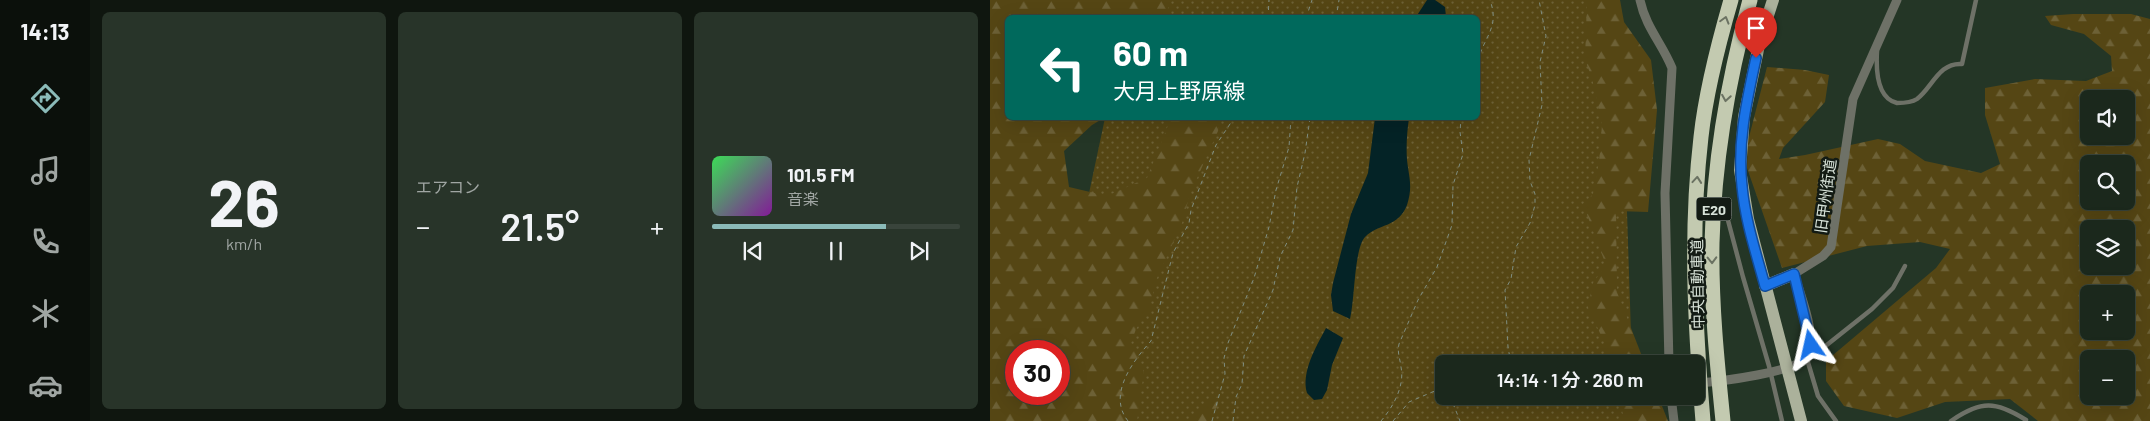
<!DOCTYPE html>
<html lang="ja">
<head>
<meta charset="utf-8">
<style>
	:root { --surface:#1b281c; --page:#283429; --text:#f1f3f6; --muted:#a0a6a3; --line:#39443b; --accent:#8bbbb9 }
	body { margin:0; font-family:Barlow,"Noto Sans JP",sans-serif; background:var(--page); color:var(--text); height:100vh; display:flex; flex-direction:column; font-size:19px; white-space:nowrap }
	* { box-sizing:border-box; margin:0 }
	p { font-size:16px; color:var(--muted) }
	.icon { flex:none; width:28px; height:28px; fill:none; stroke:currentColor; stroke-width:2; stroke-linecap:round; stroke-linejoin:round }
	.map { position:relative; flex:1; overflow:hidden }
	.side { display:flex; flex-direction:column; gap:12px; padding:12px; background:#0f160f; width:900px }
	.side>* { flex:none }
	.guide { position:absolute; left:15px; top:15px; width:475px; height:105px; border-radius:8px; box-shadow:0 5px 20px #0002,0 0 0 1px var(--line); background:#00695c; color:#fff; overflow:hidden }
	.tools { position:absolute; left:1090px; top:90px; display:grid; gap:10px }
	.tools a { display:grid; place-items:center; width:55px; height:55px; border-radius:8px; background:var(--surface); box-shadow:0 5px 20px #0002,0 0 0 1px var(--line); font-size:25px }
	.speed { position:absolute; left:15px; top:340px; display:flex; gap:10px; font-size:25px; font-weight:700; text-align:center }
	.speed>* { display:grid; place-content:center; width:65px; height:65px; border-radius:50%; background:var(--surface); box-shadow:0 5px 20px #0002,0 0 0 1px var(--line); line-height:1 }
	.speed .limit { border:8px solid #d22; background:#fff; color:#111 }
	.pin { position:absolute; display:grid; place-items:center; width:42px; height:42px; color:#fff; margin:-51px -21px; border-radius:50% 50% 50% 0; rotate:-45deg; box-shadow:0 0 5px #0007 }
	.pin .icon { rotate:45deg }
	.me { position:absolute; width:55px; margin:-28px; rotate:349deg; stroke-linejoin:round; filter:drop-shadow(0 0 4px #0008) }
	.turn { display:flex; align-items:center; gap:18px; height:105px; padding:0 25px; font-size:22px }
	.turn .icon { width:65px; height:65px; stroke-width:2.5 }
	.turn b { display:block; font-size:35px; line-height:42px }
	.big { font-size:38px; font-weight:600; line-height:1.1 }
	.side .card { flex:1; display:flex; flex-direction:column; justify-content:center; gap:8px; min-width:0; padding:0 18px; border-radius:8px; background:var(--page) }
	.side .dial { align-items:center; gap:0 }
	.dial b { font-size:65px; line-height:1 }
	.song { display:flex; align-items:center; gap:15px }
	.cover { width:60px; height:60px; border-radius:8px; background:linear-gradient(135deg,hsl(130 70% 55%),hsl(290 70% 35%)) }
	.played { height:5px; border-radius:2px; background:linear-gradient(90deg,var(--accent) 70%,var(--line) 70%) }
	.keys { display:flex; justify-content:space-around; direction:ltr }
	.heat { display:flex; justify-content:space-between; align-items:center; font-size:28px; direction:ltr }
	.side .tiles { flex:1; display:grid; gap:12px; grid-template-columns:repeat(3,1fr) }
	.trip { position:absolute; left:445px; top:355px; width:270px; height:50px; border-radius:8px; background:var(--surface); box-shadow:0 5px 20px #0002,0 0 0 1px var(--line); font-weight:600; line-height:50px; text-align:center }
	main { display:flex; flex:1; min-height:0 }
	.tab-bar { display:flex; flex-direction:column; width:90px; justify-content:space-around; align-items:center; background:#0b100b; color:var(--muted) }
	.tab-bar .icon { width:35px; height:35px }
	.tab-bar .selected { color:var(--accent) }
	.tab-bar b { font-size:22px; color:var(--text) }
	.map>svg:first-child { display:block }
</style>
</head>
<body>
<main>
<nav class="tab-bar">
<b>14:13</b>
<svg class="icon selected" aria-label="directions" viewBox="0 0 24 24"><path d="M12 3l9 9-9 9-9-9zM9 14v-3h6M13 9l2 2-2 2"/></svg>
<svg class="icon" aria-label="music" viewBox="0 0 24 24"><path d="M9 18V5l10-2v13"/><circle cx="6" cy="18" r="3"/><circle cx="16" cy="16" r="3"/></svg>
<svg class="icon" aria-label="phone" viewBox="0 0 24 24"><path d="M5 4h4l2 5-3 2q2 4 5 5l2-3 5 2v4C11 20 4 13 5 4z"/></svg>
<svg class="icon" aria-label="climate" viewBox="0 0 24 24"><path d="M12 3v18M4 7l16 10M4 17L20 7"/></svg>
<svg class="icon" aria-label="car" viewBox="0 0 24 24"><path d="M5 17H2v-5l4-1 3-4h7l3 4 3 1v5h-3M9 17h6M6 11h13"/><circle cx="7" cy="17" r="2"/><circle cx="17" cy="17" r="2"/></svg>
</nav>
<section class="side">
<div class="tiles">
<div class="card dial"><b>26</b><p>km/h</p></div>
<div class="card"><p>エアコン</p>
<div class="heat"><a>−</a><b class="big">21.5°</b><a>+</a></div>
</div>
<div class="card">
<div class="song"><i class="cover"></i><div><b>101.5 FM</b><p>音楽</p></div></div>
<div class="played"></div>
<div class="keys"><svg class="icon" aria-label="previous" viewBox="0 0 24 24"><path d="M18 5L8 12l10 7zM5 5v14"/></svg><svg class="icon" aria-label="pause" viewBox="0 0 24 24"><path d="M8 5v14M16 5v14"/></svg><svg class="icon" aria-label="next" viewBox="0 0 24 24"><path d="M6 5l10 7-10 7zM19 5v14"/></svg></div>
</div>
</div>
</section>
<div class="map">
<svg width="1160" height="421" viewBox="0 0 1160 421">
	<defs>
		<pattern id="green-dots" width="8" height="8" patternUnits="userSpaceOnUse" patternTransform="scale(1.25)"><rect width="8" height="8" fill="#554614"/><path d="M2 2h.1M6 6h.1" fill="none" stroke="#6d6136" stroke-width="1.8" stroke-linecap="round"/></pattern>
		<pattern id="forest-firs" width="22" height="20" patternUnits="userSpaceOnUse" patternTransform="scale(1.25)"><rect width="22" height="20" fill="#554614"/><path d="M5 1l3.5 6h-7zM16 11l3.5 6h-7z" fill="#6d6136"/></pattern>
	</defs>
	<rect width="100%" height="100%" fill="#243626"/>
	<path fill="url(#green-dots)" d="M 140,0 L 630,0 L 642,364 L 454,364 L 454,396 L 643,396 L 644,421 L 75,421 L 98,198 L 115,118 L 488,118 L 488,18 L 136,17 Z"/>
	<g fill="url(#forest-firs)" fill-rule="evenodd">
		<path d="M 0,0 L 182,0 L 174,17 L 18,18 L 18,118 L 114,118 L 102,125 L 74,151 L 79,187 L 117,196 L 157,178 L 181,118 L 231,118 L 228,131 L 200,194 L 192,223 L 167,278 L 159,309 L 146,329 L 141,343 L 154,371 L 147,421 L 0,421 ZM 26,351 L 69,351 L 69,394 L 26,394 Z"/>
		<path d="M 597,0 L 630,0 L 634,22 L 661,60 L 667,110 L 658,212 L 626,211 L 627,292 L 655,364 L 620,364 L 615,344 L 598,307 L 603,283 L 616,265 L 593,204 L 603,194 L 609,162 L 612,125 L 602,78 L 595,60 Z"/>
		<path d="M 1083,14 L 1141,14 L 1160,19 L 1160,421 L 1048,421 L 1020,399 L 955,402 L 907,418 L 854,406 L 836,381 L 836,361 L 946,268 L 960,249 L 930,242 L 877,246 L 792,268 L 757,168 L 758,141 L 777,67 L 815,70 L 839,75 L 835,102 L 793,148 L 789,159 L 815,155 L 888,139 L 910,144 L 935,161 L 991,173 L 1010,164 L 995,115 L 995,88 L 1045,79 L 1096,81 L 1122,71 L 1121,56 L 1094,34 L 1061,25 L 1055,16 ZM 1099,99 L 1136,99 L 1136,136 L 1099,136 ZM 1099,164 L 1136,164 L 1136,201 L 1099,201 ZM 1099,229 L 1136,229 L 1136,266 L 1099,266 ZM 1099,294 L 1136,294 L 1136,331 L 1099,331 ZM 1099,359 L 1136,359 L 1136,396 L 1099,396 Z"/>
		<path d="M 628,396 L 668,396 L 678,421 L 631,421 L 633,414 Z"/>
		<path d="M 223,397 L 230,399 L 221,421 L 203,421 L 213,406 Z"/>
	</g>
	<g fill="#042326">
		<path d="M 437,0 L 445,0 L 455,7 L 456,17 L 426,17 Z"/>
		<path d="M 385,118 L 419,118 C 417,132 416,146 417,160 C 419,178 423,186 417,205 C 408,228 389,223 375,237 C 364,249 365,299 360,319 L 343,311 L 341,295 L 343,283 L 361,214 L 378,173 Z"/>
		<path d="M 336,328 L 353,338 L 342,365 L 337,390 L 332,399 L 324,400 L 317,393 C 311,372 326,347 336,328 Z"/>
	</g>
	<g fill="none" stroke-linecap="round" stroke-linejoin="round">
		<g stroke="#808f82" stroke-width="1" stroke-dasharray="4 4" stroke-linecap="butt">
			<path d="M 278,18 L 279,0"/>
			<path d="M 316,18 L 322,0"/>
			<path d="M 346,18 L 349,0"/>
			<path d="M 488,61 C 494,36 510,28 500,0"/>
			<path d="M 521,364 L 518,347 L 515,290 L 521,279 L 526,247 L 540,223 L 545,205 L 545,194 L 540,181 L 539,160 L 552,105 L 550,62 L 556,36 L 549,0"/>
			<path d="M 460,396 L 470,421"/>
			<path d="M 503,396 C 511,401 519,407 527,401 L 527,396"/>
			<path d="M 138,421 C 117,395 143,361 161,341 L 183,253 L 199,223 L 201,210 L 226,145 L 244,118"/>
			<path d="M 222,421 L 235,374 L 234,358 L 238,343 L 264,278 L 279,227 L 286,190 L 299,147 L 301,118"/>
			<path d="M 243,421 L 246,397 L 252,384 L 254,356 L 283,290 L 290,257 L 303,230 L 307,187 L 315,153 L 320,118"/>
			<path d="M 391,421 C 403,407 415,386 411,367 C 410,358 407,353 409,344 L 428,300 L 447,267 L 462,225 L 463,185 L 473,154 L 470,132 L 471,118"/>
			<path d="M 403,421 L 419,402 L 454,387"/>
		</g>
		<g stroke="#6e7167" stroke-width="4.5">
			<path d="M 887,51 C 886,68 886,98 907,103 C 913,103 921,103 927,99 C 942,88 949,62 972,64 L 986,0"/>
			<path d="M 735,209 L 753,277 L 779,366 L 792,421"/>
			<path d="M 821,350 L 833,348 L 882,309 L 903,288 L 915,266"/>
			<path d="M 817,359 L 828,396 L 846,421"/>
			<path d="M 961,421 C 991,400 1006,401 1036,420"/>
		</g>
		<g stroke="#6e7167" stroke-width="9">
			<path d="M 650,0 C 656,28 672,43 682,68 L 675,193 L 679,364"/>
			<path d="M 706,383 C 726,382 812,372 819,355 C 827,338 810,292 804,274 L 833,256 L 841,247 L 863,99 L 907,0"/>
			<path d="M 681,396 L 684,421"/>
		</g>
		<g stroke="#abb19b" stroke-width="12">
			<path d="M 783,0 L 770,40 L 754,117 L 750,170 L 758,219 L 811,421"/>
			<path d="M 775,286 L 804,274"/>
		</g>
		<g stroke="#c3cab0" stroke-width="15">
			<path d="M 713,421 C 705,326 700,232 711,137 C 716,91 728,45 741,0"/>
			<path d="M 733,421 C 727,362 721,303 722,243 C 724,160 738,80 760,0"/>
		</g>
	</g>
	<defs><path id="oneway-chevron" d="M-2-3.5L2.5 0L-2 3.5" fill="none" stroke-width="1.6" stroke-linecap="round" stroke-linejoin="round" transform="scale(1.25)"/></defs>
	<g stroke="#6b7262">
		<use href="#oneway-chevron" transform="translate(735 20) rotate(-74)"/>
		<use href="#oneway-chevron" transform="translate(736 98) rotate(99)"/>
		<use href="#oneway-chevron" transform="translate(707 180) rotate(-85)"/>
		<use href="#oneway-chevron" transform="translate(722 260) rotate(89)"/>
	</g>
	<g fill="none" stroke-linecap="round" stroke-linejoin="round">
		<g stroke="#114b97" stroke-width="12">
			<path id="route" d="M 766,58 C 757,100 747,142 752,186 C 755,220 766,253 775,286 L 804,274 L 821,345"/>
		</g>
		<use href="#route" stroke="#1a73e8" stroke-width="9"/>
	</g>
	<g text-anchor="middle" dominant-baseline="central" stroke-width="5" stroke-linejoin="round" paint-order="stroke">
		<rect fill="#131b14" stroke="#9da79e" stroke-width="1" x="706.5" y="197.5" width="35" height="23" rx="4"/>
		<g font-size="14" font-weight="bold" fill="#d8e3d9">
			<text x="724" y="209">E20</text>
		</g>
		<g font-size="15" fill="#d8e3d9" stroke="#131b14">
			<text transform="translate(835 196) rotate(-82)">旧甲州街道</text>
			<text transform="translate(707 284) rotate(-91)">中央自動車道</text>
		</g>
	</g>
</svg>
<div class="tools">
<a><svg class="icon" aria-label="sound" viewBox="0 0 24 24"><path d="M4 9h4l5-4v14l-5-4H4zM17 9q2 3 0 6"/></svg></a>
<a><svg class="icon" aria-label="search" viewBox="0 0 24 24"><circle cx="10" cy="10" r="6"/><path d="M15 15l6 6"/></svg></a>
<a><svg class="icon" aria-label="layers" viewBox="0 0 24 24"><path d="M12 4l9 5-9 5-9-5zM3 14l9 5 9-5"/></svg></a>
<a>+</a>
<a>−</a>
</div>
<div class="speed"><div class="limit">30</div></div>
<div class="pin" style="left:766px;top:58px;background:#d93025"><svg class="icon" aria-label="arrive" viewBox="0 0 24 24"><path d="M6 21V4h12l-3 4 3 4H6"/></svg></div>
<svg class="me" style="left:821px;top:345px" viewBox="-20 -20 40 40"><path d="M0-17L14 15 0 8-14 15z" fill="#1a73e8" stroke="#fff" stroke-width="4"/></svg>
<div class="trip">14:14 · 1 分 · 260 m</div>
<div class="guide">
<div class="turn"><svg class="icon" aria-label="left" viewBox="0 0 24 24"><path d="M17 20v-9H6M10 6l-5 5 5 5"/></svg><div><b>60 m</b>大月上野原線</div></div>
</div>
</div>
</main>
</body>
</html>
